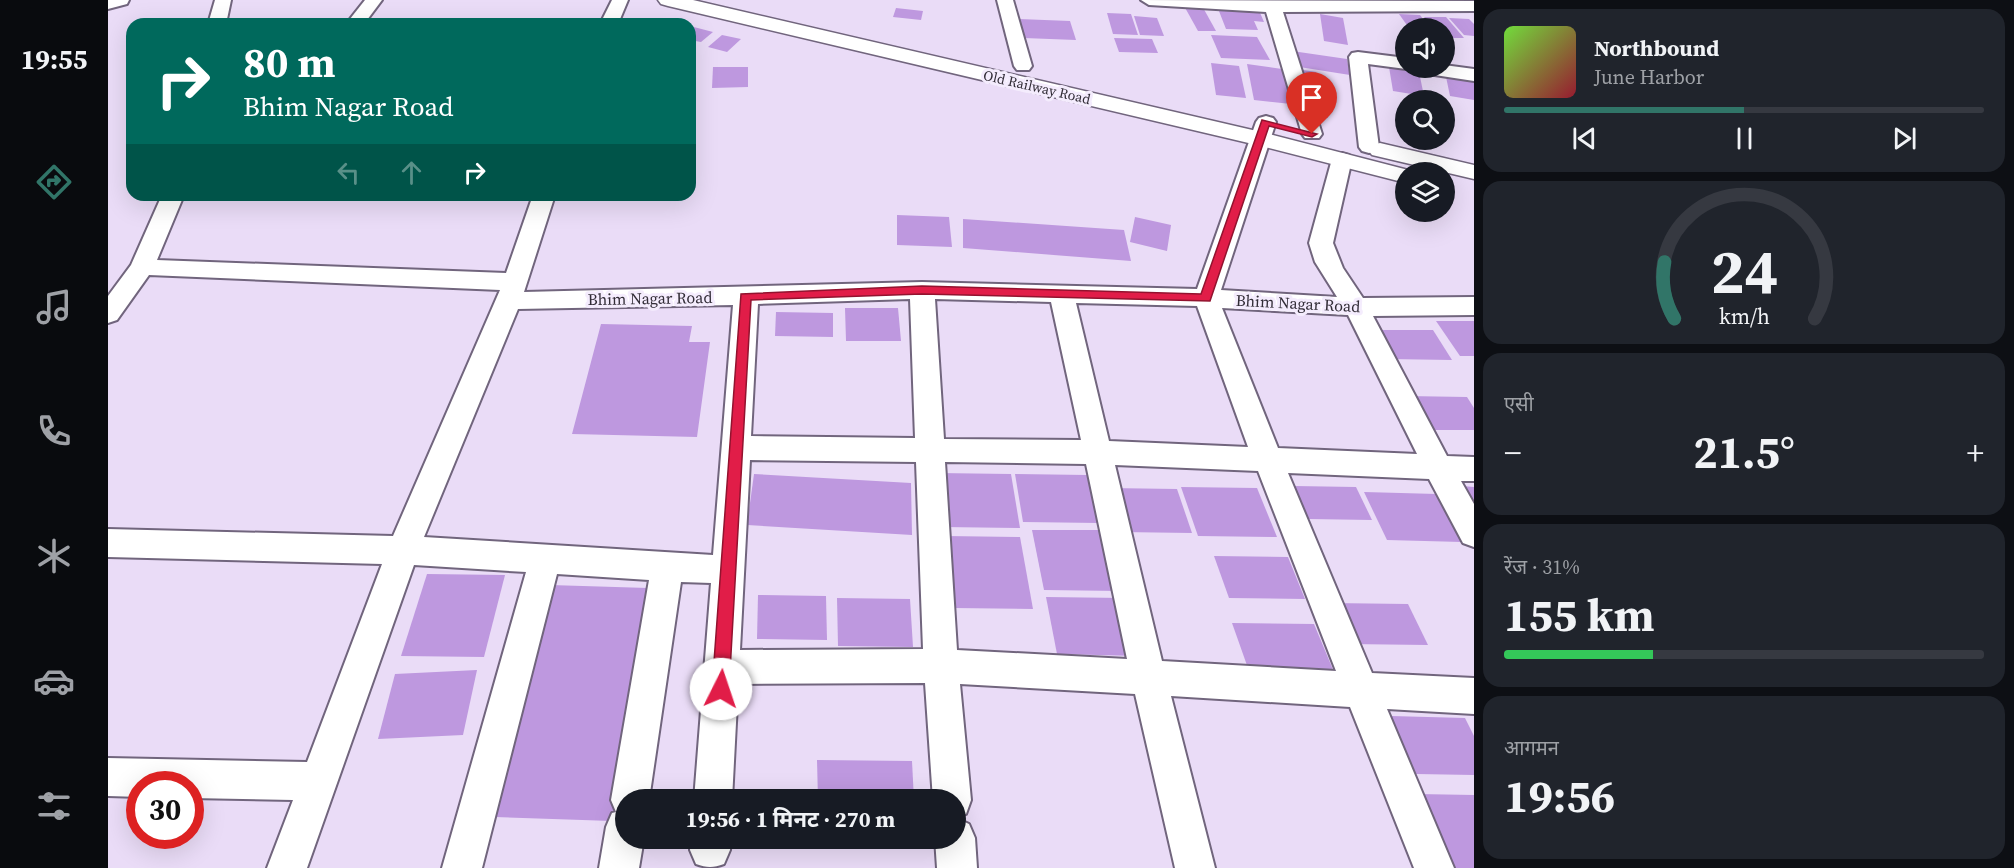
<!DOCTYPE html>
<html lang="hi">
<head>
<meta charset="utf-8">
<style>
	:root { --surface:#171b24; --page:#20242c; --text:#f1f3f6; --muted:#9ea1a6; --line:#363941; --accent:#317568 }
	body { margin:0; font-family:"Source Serif 4","Noto Sans Devanagari",serif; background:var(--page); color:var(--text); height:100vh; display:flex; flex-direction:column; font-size:22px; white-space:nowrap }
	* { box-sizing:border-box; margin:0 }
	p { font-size:20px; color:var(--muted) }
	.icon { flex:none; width:33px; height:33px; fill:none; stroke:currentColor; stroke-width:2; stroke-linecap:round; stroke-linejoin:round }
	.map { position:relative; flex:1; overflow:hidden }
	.drawer { display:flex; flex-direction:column; gap:9px; padding:9px; background:#0d0f14; width:540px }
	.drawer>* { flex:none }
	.top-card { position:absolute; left:18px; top:18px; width:570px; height:183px; border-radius:18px; box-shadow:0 6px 24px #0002; background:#00695c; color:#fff; overflow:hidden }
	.controls { position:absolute; left:1287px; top:18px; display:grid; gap:12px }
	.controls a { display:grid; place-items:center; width:60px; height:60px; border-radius:50%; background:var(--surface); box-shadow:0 6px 24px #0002; font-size:30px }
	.speed { position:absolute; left:18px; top:771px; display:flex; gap:12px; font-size:30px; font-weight:700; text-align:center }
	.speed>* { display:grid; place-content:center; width:78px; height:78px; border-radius:50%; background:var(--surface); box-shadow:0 6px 24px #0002; line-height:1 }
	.speed .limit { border:9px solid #d22; background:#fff; color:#111 }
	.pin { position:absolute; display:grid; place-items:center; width:51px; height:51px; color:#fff; margin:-62px -26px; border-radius:50% 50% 50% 0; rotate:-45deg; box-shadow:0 0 6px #0007 }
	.pin .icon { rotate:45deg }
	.me { position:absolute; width:66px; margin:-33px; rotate:4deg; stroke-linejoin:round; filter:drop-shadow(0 0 4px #0008) }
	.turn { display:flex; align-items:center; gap:21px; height:126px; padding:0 18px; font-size:27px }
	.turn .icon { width:78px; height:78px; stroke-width:2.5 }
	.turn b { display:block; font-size:42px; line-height:51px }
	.lanes { display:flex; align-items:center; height:57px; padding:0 18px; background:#0003; justify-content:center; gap:30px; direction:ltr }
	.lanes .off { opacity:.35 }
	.big { font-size:45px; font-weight:700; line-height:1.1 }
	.drawer .card { flex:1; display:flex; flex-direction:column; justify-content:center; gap:9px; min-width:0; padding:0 21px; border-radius:18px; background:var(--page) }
	.drawer .dial { align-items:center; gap:0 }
	.dial svg { height:156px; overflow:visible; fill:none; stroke:var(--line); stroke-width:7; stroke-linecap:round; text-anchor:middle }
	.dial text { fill:var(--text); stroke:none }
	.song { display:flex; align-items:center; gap:18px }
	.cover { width:72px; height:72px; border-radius:9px; background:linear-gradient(135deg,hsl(100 70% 55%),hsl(350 70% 35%)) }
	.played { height:6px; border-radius:3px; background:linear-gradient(90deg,var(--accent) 50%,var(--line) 50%) }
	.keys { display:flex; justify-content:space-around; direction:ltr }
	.heat { display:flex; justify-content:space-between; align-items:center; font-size:33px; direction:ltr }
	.charge { height:9px; border-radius:4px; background:linear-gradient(90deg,#34c759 31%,var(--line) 0) }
	.trip { position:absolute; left:507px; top:789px; width:351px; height:60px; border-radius:30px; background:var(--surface); box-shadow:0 6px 24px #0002; font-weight:700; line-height:60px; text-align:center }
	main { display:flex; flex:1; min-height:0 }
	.menu { display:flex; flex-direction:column; width:108px; justify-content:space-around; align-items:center; background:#090b0e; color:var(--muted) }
	.menu .icon { width:42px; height:42px }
	.menu .active { color:var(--accent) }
	.menu b { font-size:27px; color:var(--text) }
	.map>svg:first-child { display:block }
</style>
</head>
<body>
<main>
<nav class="menu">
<b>19:55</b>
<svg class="icon active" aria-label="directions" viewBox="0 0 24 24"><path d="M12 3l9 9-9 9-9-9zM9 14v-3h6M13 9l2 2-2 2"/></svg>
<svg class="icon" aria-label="music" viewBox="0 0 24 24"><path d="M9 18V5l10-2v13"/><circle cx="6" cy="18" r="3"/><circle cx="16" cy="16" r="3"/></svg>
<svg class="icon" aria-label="phone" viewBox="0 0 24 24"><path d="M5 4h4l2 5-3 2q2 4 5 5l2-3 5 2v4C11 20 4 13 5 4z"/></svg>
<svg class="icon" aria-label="climate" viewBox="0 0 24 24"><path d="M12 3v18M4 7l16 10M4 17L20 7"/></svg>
<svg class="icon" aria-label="car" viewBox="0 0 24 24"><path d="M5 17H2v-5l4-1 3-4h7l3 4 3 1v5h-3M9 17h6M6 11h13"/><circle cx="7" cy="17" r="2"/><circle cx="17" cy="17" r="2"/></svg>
<svg class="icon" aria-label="filters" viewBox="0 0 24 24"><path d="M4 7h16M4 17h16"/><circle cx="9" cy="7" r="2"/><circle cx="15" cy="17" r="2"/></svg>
</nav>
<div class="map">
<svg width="1366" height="868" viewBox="0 0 1366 868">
	<rect width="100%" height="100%" fill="#eadcf7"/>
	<g fill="#be98df">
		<path d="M 1075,4 L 1093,4 L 1108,31 L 1090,31 Z"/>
		<path d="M 1109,6 L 1150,8 L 1156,22 L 1146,21 L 1150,30 L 1118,29 Z"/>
		<path d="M 788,8 L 815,11 L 813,20 L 785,17 Z"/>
		<path d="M 999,13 L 1023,14 L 1030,35 L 1005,34 Z"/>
		<path d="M 1212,14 L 1235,18 L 1240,45 L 1216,41 Z"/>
		<path d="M 1291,14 L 1312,15 L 1322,28 L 1301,28 Z"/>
		<path d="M 1026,16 L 1049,18 L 1056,36 L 1032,35 Z"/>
		<path d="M 1316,17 L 1338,17 L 1356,38 L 1336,38 L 1336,28 L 1325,28 Z"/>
		<path d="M 1341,18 L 1361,19 L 1366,24 L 1366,36 L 1356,35 Z"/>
		<path d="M 402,19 L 475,21 L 473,24 L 400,24 Z"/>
		<path d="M 911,19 L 962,21 L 968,40 L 916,38 Z"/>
		<path d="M 582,26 L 605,32 L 593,42 L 582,40 Z"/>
		<path d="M 614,35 L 633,39 L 619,52 L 600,47 Z"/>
		<path d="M 1103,35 L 1149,37 L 1162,60 L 1113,58 Z"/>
		<path d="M 1006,38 L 1044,39 L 1050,53 L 1011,52 Z"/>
		<path d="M 1184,51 L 1239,59 L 1242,75 L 1185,66 Z"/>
		<path d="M 1103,63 L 1131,66 L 1138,98 L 1108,95 Z"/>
		<path d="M 1139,64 L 1174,69 L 1183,104 L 1146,100 Z"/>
		<path d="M 605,67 L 640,67 L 640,87 L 604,88 Z"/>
		<path d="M 1281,67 L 1311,72 L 1316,96 L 1285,91 Z"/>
		<path d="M 1189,69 L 1208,72 L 1220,118 L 1200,115 Z"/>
		<path d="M 1337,72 L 1366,76 L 1366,100 L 1342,96 Z"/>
		<path d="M 789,215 L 841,217 L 844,247 L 789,245 Z"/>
		<path d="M 1027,217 L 1063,225 L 1059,251 L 1022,242 Z"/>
		<path d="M 855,219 L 1016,230 L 1023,261 L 855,248 Z"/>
		<path d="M 737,308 L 790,308 L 793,341 L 738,341 Z"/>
		<path d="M 668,312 L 725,313 L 725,337 L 667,336 Z"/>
		<path d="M 1328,321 L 1366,321 L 1366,356 L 1352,356 Z"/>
		<path d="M 493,324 L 584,326 L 581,342 L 602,342 L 589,437 L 464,434 Z"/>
		<path d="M 1261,330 L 1325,330 L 1344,360 L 1279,359 Z"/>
		<path d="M 1298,396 L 1359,397 L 1366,408 L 1366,430 L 1318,430 Z"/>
		<path d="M 829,473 L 903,474 L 912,528 L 835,527 Z"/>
		<path d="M 646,474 L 803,483 L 804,535 L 639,525 Z"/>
		<path d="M 907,474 L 979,475 L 991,523 L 915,522 Z"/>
		<path d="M 1186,486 L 1248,487 L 1264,520 L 1200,519 Z"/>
		<path d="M 1354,486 L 1366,487 L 1366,512 Z"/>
		<path d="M 1073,487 L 1149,488 L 1169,537 L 1090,536 Z"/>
		<path d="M 1000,488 L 1069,489 L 1084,533 L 1012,532 Z"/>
		<path d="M 1256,492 L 1329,494 L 1354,542 L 1279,540 Z"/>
		<path d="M 924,530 L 996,530 L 1012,591 L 936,590 Z"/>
		<path d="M 837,536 L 912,537 L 925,609 L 845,608 Z"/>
		<path d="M 1106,556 L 1180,557 L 1197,599 L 1121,598 Z"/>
		<path d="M 319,574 L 397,575 L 376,657 L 293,656 Z"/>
		<path d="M 442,585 L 540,588 L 504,821 L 387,817 Z"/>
		<path d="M 650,595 L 718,596 L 719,640 L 649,639 Z"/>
		<path d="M 938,597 L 1016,598 L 1030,656 L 949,654 Z"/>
		<path d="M 729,598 L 802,599 L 805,647 L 730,646 Z"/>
		<path d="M 1222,603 L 1300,604 L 1320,645 L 1239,644 Z"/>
		<path d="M 1124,623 L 1206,624 L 1226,672 L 1141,671 Z"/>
		<path d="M 369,670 L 355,735 L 270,739 L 287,674 Z"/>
		<path d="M 1283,716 L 1357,718 L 1366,736 L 1366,775 L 1308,774 Z"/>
		<path d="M 709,760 L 804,761 L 806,800 L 710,800 Z"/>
		<path d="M 1309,794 L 1366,795 L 1366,868 L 1340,868 Z"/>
	</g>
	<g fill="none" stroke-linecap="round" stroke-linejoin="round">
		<g stroke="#71657d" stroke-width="4">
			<g id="minor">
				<path d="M 0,0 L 21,0 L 19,4 L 0,9 Z"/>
				<path d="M 107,0 L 123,0 L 118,24 L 100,24 Z"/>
				<path d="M 257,0 L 274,0 L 256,24 L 238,24 Z"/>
				<path d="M 504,0 L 520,0 L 510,24 L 492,24 Z"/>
				<path d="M 889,0 L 905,0 L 924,66 L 921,70 L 909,70 L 906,66 Z"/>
				<path d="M 1033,0 L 1366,1 L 1366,11 L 1175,12 L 1214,134 L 1211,138 L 1197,138 L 1194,134 L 1158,12 L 1041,5 Z"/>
				<path d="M 1250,52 L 1298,58 L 1298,68 L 1305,68 L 1298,69 L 1260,64 L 1271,147 L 1268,151 L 1261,153 L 1254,151 L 1251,147 L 1241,57 L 1244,53 Z"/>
				<path d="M 1336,65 L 1366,69 L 1366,81 L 1320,74 L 1313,72 L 1311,68 L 1336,68 Z"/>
				<path d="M 1158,116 L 1165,118 L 1168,122 L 1113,290 L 1229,297 L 1207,262 L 1201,243 L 1224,159 L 1227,155 L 1234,153 L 1241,155 L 1244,159 L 1225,243 L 1235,268 L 1255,298 L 1366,297 L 1366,315 L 1265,316 L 1339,456 L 1366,457 L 1366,481 L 1353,481 L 1366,504 L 1366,547 L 1355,543 L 1321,479 L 1180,473 L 1264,673 L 1366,678 L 1366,714 L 1279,709 L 1346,868 L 1306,868 L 1242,707 L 1063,696 L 1107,868 L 1067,868 L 1027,694 L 852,684 L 863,800 L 858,814 L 848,818 L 848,800 L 825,800 L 817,683 L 630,684 L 624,800 L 586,800 L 603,583 L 573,582 L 541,800 L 518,800 L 518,838 L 536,838 L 531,868 L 491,868 L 498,827 L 504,813 L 508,812 L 503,800 L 541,580 L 449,574 L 374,868 L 334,868 L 418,572 L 306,565 L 199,868 L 159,868 L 185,800 L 82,798 L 82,784 L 32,784 L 32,797 L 0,796 L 0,758 L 199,762 L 274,564 L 0,557 L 0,529 L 285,536 L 392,290 L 41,275 L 9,320 L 0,323 L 0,296 L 23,265 L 54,195 L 76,195 L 49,260 L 398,273 L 425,195 L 447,195 L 416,292 L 814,282 L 1089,289 L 1148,122 L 1151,118 ZM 802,299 L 807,438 L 643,436 L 650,304 ZM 827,299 L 943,302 L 973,440 L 836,439 ZM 968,303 L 1089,306 L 1140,447 L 1001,441 ZM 625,305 L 605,555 L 316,537 L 410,309 ZM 1114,308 L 1240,315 L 1309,454 L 1170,448 ZM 642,460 L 808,462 L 815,649 L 632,650 ZM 837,462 L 978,464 L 1019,659 L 849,650 ZM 1007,465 L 1150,471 L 1228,671 L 1054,661 Z"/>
				<path d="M 848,818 L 861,824 L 867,838 L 869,868 L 829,868 L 827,838 L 848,838 Z"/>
				<path d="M 583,838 L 623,838 L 622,850 L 616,864 C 605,868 599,868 588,864 L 582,850 Z"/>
			</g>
		</g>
		<g stroke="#71657d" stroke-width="3">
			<g id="secondary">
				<path d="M 550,0 L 585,0 L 1153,132 L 1308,172 L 1298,172 L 1298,183 L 1149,145 L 560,6 L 553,4 Z"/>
				<path d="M 1272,143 L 1366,165 L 1366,179 L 1264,155 L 1260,150 L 1264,145 Z"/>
			</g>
		</g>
		<use href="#minor" fill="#fff" fill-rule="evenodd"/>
		<use href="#secondary" fill="#fff" fill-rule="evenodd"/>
	</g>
	<path fill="#e11d48" stroke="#92132f" stroke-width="1.5" d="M 1154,120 L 1209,134 L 1204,137 L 1161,126 L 1102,301 L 814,294 L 643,300 L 621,689 L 619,695 L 613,698 L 607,695 L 604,689 L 633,294 L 814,286 L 1093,294 Z"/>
	<g text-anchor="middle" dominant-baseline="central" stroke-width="6" stroke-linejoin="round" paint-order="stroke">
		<g font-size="14" fill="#312c36" stroke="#f4ecfd">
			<text transform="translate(929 87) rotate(13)">Old Railway Road</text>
		</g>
		<g font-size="16" fill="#312c36" stroke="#f4ecfd">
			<text transform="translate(542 298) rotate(-1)">Bhim Nagar Road</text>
			<text transform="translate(1190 303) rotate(3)">Bhim Nagar Road</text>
		</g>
	</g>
</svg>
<div class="controls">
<a><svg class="icon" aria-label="sound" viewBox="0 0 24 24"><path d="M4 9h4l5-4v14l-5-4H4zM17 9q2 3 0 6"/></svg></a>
<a><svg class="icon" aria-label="search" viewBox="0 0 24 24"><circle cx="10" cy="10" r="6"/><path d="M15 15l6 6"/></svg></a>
<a><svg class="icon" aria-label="layers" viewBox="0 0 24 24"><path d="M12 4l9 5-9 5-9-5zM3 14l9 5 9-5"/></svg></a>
</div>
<div class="speed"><div class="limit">30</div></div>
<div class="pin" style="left:1204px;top:134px;background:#d93025"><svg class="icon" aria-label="arrive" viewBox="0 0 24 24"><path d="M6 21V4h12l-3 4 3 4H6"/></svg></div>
<svg class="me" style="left:613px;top:689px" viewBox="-20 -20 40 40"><circle r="19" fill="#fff"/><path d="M0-13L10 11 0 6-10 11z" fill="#e11d48"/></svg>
<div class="trip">19:56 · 1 मिनट · 270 m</div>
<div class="top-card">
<div class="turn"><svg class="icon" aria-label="right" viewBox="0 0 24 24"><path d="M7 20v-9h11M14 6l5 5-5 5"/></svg><div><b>80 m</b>Bhim Nagar Road</div></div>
<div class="lanes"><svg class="icon off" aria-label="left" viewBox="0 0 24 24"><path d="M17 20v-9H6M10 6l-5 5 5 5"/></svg><svg class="icon off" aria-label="ahead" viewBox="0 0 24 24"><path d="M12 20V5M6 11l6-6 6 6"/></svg><svg class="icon" aria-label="right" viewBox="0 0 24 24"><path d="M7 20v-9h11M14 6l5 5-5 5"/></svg></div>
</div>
</div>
<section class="drawer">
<div class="card">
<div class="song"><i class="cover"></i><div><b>Northbound</b><p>June Harbor</p></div></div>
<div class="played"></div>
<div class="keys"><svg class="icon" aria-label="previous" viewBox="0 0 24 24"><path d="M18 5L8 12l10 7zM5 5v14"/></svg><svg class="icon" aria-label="pause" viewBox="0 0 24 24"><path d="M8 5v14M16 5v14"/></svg><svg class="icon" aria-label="next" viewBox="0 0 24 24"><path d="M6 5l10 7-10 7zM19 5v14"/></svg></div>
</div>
<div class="card dial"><svg viewBox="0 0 100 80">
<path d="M14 69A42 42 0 1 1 86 69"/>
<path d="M14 69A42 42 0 0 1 9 40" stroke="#317568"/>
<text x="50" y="56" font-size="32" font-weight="700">24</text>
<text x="50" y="72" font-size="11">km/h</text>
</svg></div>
<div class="card"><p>एसी</p>
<div class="heat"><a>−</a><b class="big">21.5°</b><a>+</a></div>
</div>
<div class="card"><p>रेंज · 31%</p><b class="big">155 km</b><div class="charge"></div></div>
<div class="card"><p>आगमन</p><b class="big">19:56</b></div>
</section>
</main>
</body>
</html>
